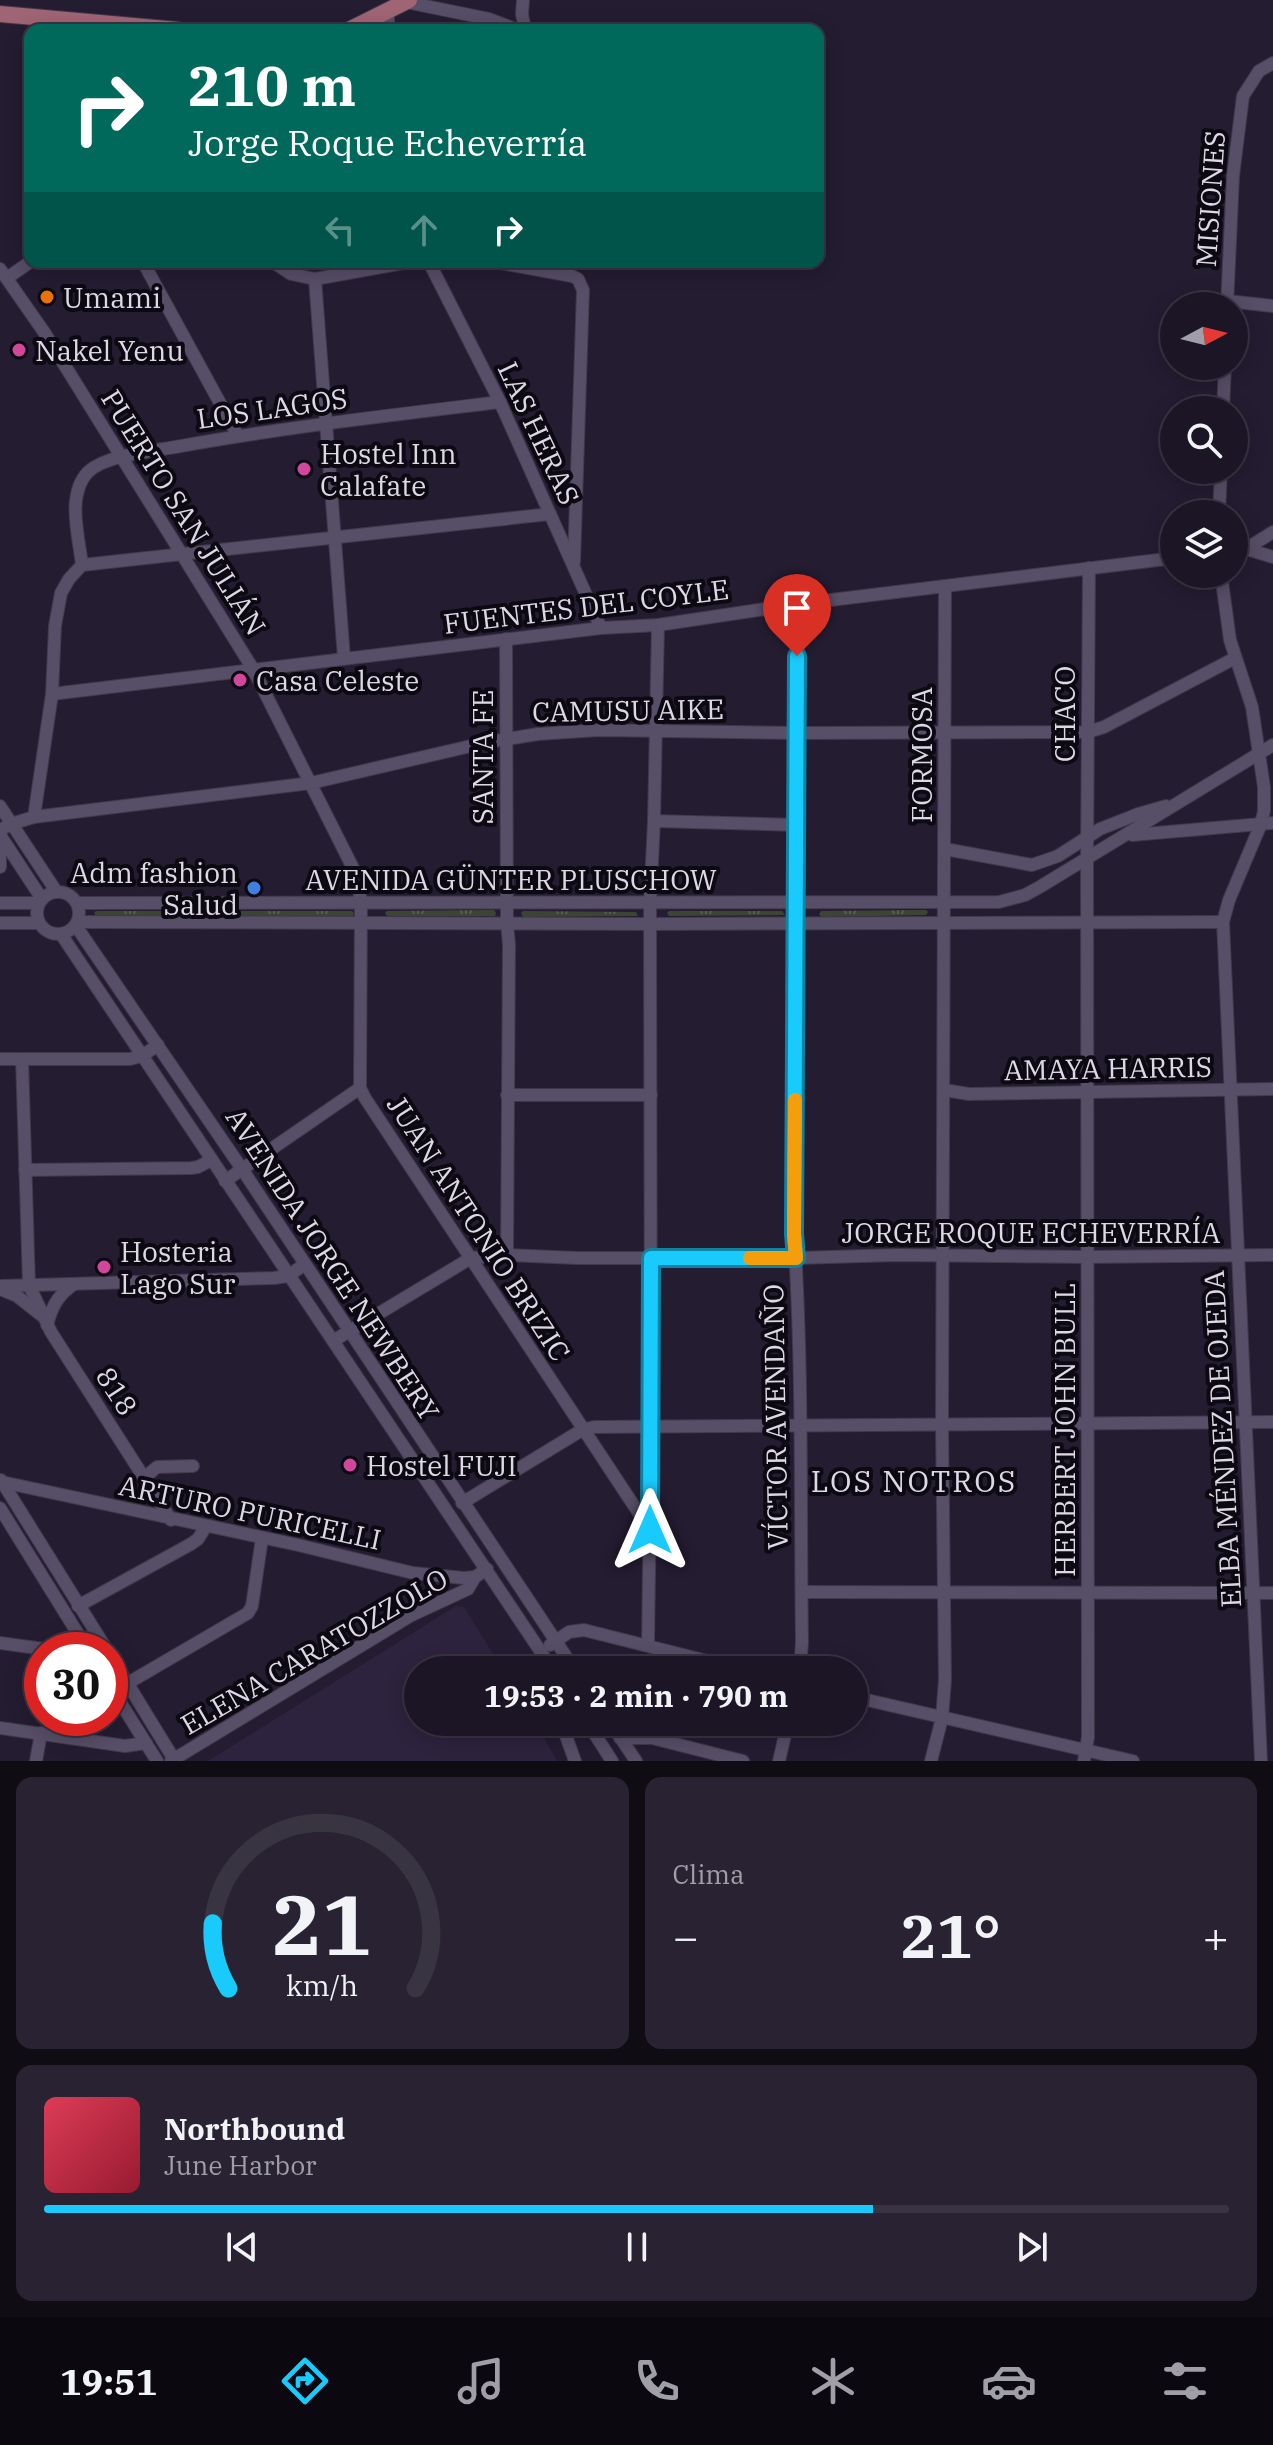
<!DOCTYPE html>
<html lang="es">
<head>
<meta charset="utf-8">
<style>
	:root { --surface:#1b1525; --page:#282232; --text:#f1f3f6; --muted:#a09fa7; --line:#393442; --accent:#19cafc }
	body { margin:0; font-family:"IBM Plex Serif",serif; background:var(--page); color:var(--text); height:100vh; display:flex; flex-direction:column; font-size:30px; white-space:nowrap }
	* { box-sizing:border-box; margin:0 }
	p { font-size:26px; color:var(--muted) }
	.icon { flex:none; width:44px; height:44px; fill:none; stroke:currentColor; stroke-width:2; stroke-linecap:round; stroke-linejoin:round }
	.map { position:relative; height:1761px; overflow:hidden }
	.details { display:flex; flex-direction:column; gap:16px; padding:16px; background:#0f0c14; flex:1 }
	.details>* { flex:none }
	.guide { position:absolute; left:24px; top:24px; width:800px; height:244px; border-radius:16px; box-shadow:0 4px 20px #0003,0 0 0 2px var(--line); background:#00695c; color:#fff; overflow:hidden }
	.needle { width:52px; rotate:83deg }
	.fabs { position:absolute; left:1160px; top:292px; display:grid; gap:16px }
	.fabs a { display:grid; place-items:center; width:88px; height:88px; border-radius:50%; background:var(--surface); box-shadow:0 4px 20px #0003,0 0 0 2px var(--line); font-size:40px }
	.speed { position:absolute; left:24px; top:1632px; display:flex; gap:16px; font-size:40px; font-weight:700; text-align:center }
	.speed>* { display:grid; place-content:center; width:104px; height:104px; border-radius:50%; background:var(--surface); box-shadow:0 4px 20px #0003,0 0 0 2px var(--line); line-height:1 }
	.speed .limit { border:12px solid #d22; background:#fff; color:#111 }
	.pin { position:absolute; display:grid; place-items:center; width:68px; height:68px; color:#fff; margin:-82px -34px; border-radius:50% 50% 50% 0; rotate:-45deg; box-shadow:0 0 8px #0007 }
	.pin .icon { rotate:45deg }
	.me { position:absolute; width:88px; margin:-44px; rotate:0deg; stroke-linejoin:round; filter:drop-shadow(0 0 6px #0008) }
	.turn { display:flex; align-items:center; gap:28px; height:168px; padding:0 32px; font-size:36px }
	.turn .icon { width:104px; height:104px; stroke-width:2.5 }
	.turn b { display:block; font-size:56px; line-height:68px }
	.lanes { display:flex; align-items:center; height:76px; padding:0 32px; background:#0003; justify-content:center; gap:40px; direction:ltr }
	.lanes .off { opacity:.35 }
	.big { font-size:60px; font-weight:700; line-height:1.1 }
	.details .tile { flex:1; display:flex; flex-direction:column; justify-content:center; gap:12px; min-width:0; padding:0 28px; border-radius:16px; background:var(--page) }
	.details .dial { align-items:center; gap:0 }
	.dial svg { height:208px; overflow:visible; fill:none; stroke:var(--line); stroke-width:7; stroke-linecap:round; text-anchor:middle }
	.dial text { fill:var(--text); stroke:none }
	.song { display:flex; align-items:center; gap:24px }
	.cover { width:96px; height:96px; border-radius:12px; background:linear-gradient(135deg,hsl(350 70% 55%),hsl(350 70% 35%)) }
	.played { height:8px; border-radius:4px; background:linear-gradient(90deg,var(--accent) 70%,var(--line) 70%) }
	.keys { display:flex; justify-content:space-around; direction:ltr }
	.heat { display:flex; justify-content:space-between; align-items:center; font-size:44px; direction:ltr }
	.details .tiles { flex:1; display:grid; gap:16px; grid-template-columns:1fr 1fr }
	.tile:last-child { grid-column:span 2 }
	.trip { position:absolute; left:404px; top:1656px; width:464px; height:80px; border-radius:40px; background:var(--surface); box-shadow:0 4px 20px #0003,0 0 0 2px var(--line); font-weight:700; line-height:80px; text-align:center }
	.tab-bar { display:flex; height:128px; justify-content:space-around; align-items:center; background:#0b080f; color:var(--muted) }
	.tab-bar .icon { width:56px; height:56px }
	.tab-bar .on { color:var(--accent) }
	.tab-bar b { font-size:36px; color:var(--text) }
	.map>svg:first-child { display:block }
</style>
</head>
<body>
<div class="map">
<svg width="1273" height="1761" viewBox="0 0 1273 1761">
	<defs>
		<pattern id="grass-tufts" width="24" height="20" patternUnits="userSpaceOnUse" patternTransform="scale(2)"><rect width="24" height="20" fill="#3c4533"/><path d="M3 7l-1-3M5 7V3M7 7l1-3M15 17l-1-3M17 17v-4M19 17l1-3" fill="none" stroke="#585f51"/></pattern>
	</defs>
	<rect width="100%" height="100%" fill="#241c31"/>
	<path fill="#2e233e" d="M 456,1606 L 464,1607 L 503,1670 L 418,1670 L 418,1722 L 535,1722 L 557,1761 L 208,1761 Z"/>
	<g fill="url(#grass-tufts)">
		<path d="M 494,910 L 496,913 L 495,916 L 387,916 L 385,913 L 387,911 Z"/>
		<path d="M 926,910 L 928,912 L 926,915 L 821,917 L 819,914 L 821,911 Z"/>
		<path d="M 96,911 L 352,911 L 354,913 L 353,916 L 96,916 L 94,913 Z"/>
		<path d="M 523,911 L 636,912 L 638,916 L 523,917 L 521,913 Z"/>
		<path d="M 669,911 L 782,911 L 785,915 L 669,916 L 667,913 Z"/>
	</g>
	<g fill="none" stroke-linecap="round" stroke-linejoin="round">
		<g stroke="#40384a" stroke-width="14">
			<g id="minor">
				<path d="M 523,0 L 522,14 L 525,30"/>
				<path d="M 406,2 L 489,19 L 518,30"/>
				<path d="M 388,11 L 388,30"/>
				<path d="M 143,262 L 238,436"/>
				<path d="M 273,262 L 291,274 L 315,279 L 409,262"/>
				<path d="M 429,262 L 500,402 L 601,628"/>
				<path d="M 495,262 L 572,276 L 578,279 L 583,290 L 574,562"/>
				<path d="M 0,269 L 44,332 L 253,669 L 357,876 L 361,903 L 360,1088 L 365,1098 L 650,1530"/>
				<path d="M 7,278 L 30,262"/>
				<path d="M 315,279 L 344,658"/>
				<path d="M 1227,301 L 1273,306"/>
				<path d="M 1227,306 L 1233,176 L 1243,96 L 1259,71 L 1273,63"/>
				<path d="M 1223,410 L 1225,366"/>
				<path d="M 1219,514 L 1221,470"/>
				<path d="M 1244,550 L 1250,550 L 1273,557"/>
				<path d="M 1234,551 L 1244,550 L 1273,532"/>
				<path d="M 82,565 L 550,514"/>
				<path d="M 1221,574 L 1230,640 L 1252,707 L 1264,787 L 1264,811 L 1261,824 L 1229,900 L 1223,922 L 1261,1761"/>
				<path d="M 798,604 L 794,1234 C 803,1369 800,1506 802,1642 L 800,1670"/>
				<path d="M 506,639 L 507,923 L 509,945 L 507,1255"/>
				<path d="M 52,694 L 601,628 L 658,625 L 798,604 L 1174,558"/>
				<path d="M 0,806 L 56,891"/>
				<path d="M 34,817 L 52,694 L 55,626 L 61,593 L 69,579 L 82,565 C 79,537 66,495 88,472 C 107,454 156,451 181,446 C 287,427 393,415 500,402"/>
				<path d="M 654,821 L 797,825"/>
				<path d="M 0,830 L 11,824 L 34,817 L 311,783 L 488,742 L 538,734 L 599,730 L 797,733 L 1088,732 L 1104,727 L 1235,658"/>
				<path d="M 0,835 L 42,899"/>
				<path d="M 1132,835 L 1273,823"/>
				<path d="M 0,849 L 0,867"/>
				<path d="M 945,849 L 1032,865 L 1058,856 L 1100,829 L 1138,814 L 1166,806"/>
				<circle cx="58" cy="913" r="21"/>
				<path d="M 0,903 L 39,903"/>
				<path d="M 77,903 L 999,902 L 1025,895 L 1038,888 L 1273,745"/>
				<path d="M 78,922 L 651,924 L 1223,922"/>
				<path d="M 0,923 L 39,923"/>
				<path d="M 76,926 L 242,1169 L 575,1670"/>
				<path d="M 61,934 L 553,1670"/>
				<path d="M 0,1059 L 130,1059 L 142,1056 L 158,1045"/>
				<path d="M 22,1059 L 29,1285 L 51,1332 L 171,1520"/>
				<path d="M 944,1090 L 969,1094 L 1273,1089"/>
				<path d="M 507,1095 L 651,1095"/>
				<path d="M 25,1170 L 191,1168 L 198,1167 L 211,1160"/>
				<path d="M 225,1181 L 360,1088"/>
				<path d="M 0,1286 L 274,1278 L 288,1276 L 305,1264"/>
				<path d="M 0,1289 L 17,1296 L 41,1315"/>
				<path d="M 47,1325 C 52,1306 58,1295 74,1284"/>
				<path d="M 333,1341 L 471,1258 L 507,1255 L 577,1258 L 796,1258 L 897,1255 L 1087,1257 L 1273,1255"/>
				<path d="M 144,1478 L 157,1467 L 193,1466"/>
				<path d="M 1,1480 L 107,1650"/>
				<path d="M 2,1482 L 298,1545 L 413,1573 L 464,1578 L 475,1577 L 487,1569"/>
				<path d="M 462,1503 L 582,1430 L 594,1427 L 1273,1422"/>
				<path d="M 0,1508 L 88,1650"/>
				<path d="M 802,1592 L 1273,1593"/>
				<path d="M 78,1606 L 191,1544 L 198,1539 L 206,1526"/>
				<path d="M 0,1643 L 51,1650"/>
				<path d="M 550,1645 L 569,1632 L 584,1630 L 743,1670"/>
				<path d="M 648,1645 L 651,1425 L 650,903 L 654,821 L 658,625"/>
				<path d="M 110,1655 L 175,1761"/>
				<path d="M 128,1683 L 248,1613 L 252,1606 L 262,1538"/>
				<path d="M 110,1686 L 157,1761"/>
				<path d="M 854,1697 L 1133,1761"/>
				<path d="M 561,1722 L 575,1761"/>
				<path d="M 587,1722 L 612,1761"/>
				<path d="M 610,1722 L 636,1761"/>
				<path d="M 0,1728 L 125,1746 L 146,1743"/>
				<path d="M 620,1738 L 652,1738 L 743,1761"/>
				<path d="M 36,1761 L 41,1733"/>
				<path d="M 171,1761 L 410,1616 L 468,1589 L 475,1577"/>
				<path d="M 779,1761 L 788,1722"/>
				<path d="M 931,1761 L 942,1718 L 945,1680 L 942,1425 L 945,586"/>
				<path d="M 1084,1761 L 1088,1737 L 1087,859 L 1089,568"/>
			</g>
		</g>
		<g stroke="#40384a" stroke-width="18">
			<g id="major">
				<path d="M 0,14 L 178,30"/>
				<path d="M 349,30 L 409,0"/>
			</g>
		</g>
		<use href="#minor" stroke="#574e67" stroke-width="12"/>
		<use href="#major" stroke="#a06574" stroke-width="16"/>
	</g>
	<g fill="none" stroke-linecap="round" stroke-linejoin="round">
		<g stroke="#1083a4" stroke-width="20">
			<path id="route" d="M 650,1530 L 651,1258 L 796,1258 L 794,1234 L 797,656"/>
		</g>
		<use href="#route" stroke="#19cafc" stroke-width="14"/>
		<path stroke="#f59e0b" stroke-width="14" d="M 750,1258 L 796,1258 L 794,1234 L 795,1100"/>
	</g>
	<circle fill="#e8710a" stroke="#0c0912" stroke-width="3" cx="47" cy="297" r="8"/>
	<g fill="#d1479c" stroke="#0c0912" stroke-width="3">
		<circle cx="19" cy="350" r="8"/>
		<circle cx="304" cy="469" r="8"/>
		<circle cx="240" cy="680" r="8"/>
		<circle cx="104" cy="1267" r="8"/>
		<circle cx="350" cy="1465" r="8"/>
	</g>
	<circle fill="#3f7fe0" stroke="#0c0912" stroke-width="3" cx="254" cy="888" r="8"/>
	<g text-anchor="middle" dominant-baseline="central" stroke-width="8" stroke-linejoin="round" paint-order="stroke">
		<g font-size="28" fill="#ddd8e6" stroke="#0c0912">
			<text transform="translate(1210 199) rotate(-86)">MISIONES</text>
			<text transform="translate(272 408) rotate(-8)">LOS LAGOS</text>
			<text transform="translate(539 433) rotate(65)">LAS HERAS</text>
			<text transform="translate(184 512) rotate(58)">PUERTO SAN JULIÁN</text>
			<text transform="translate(586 606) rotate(-7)">FUENTES DEL COYLE</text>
			<text transform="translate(628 710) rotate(-1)">CAMUSU AIKE</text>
			<text transform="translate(1064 714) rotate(-90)">CHACO</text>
			<text transform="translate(921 755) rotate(-90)">FORMOSA</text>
			<text transform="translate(482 757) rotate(-90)">SANTA FE</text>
			<text x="511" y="879">AVENIDA GÜNTER PLUSCHOW</text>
			<text transform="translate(1108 1068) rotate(-1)">AMAYA HARRIS</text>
			<text transform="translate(479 1228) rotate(57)">JUAN ANTONIO BRIZIC</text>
			<text x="1031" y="1232">JORGE ROQUE ECHEVERRÍA</text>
			<text transform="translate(333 1264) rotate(57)">AVENIDA JORGE NEWBERY</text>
			<text transform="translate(117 1391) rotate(57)">818</text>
			<text transform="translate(775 1417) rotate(-91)">VÍCTOR AVENDAÑO</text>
			<text transform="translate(1064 1430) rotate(-90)">HERBERT JOHN BULL</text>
			<text transform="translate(1222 1439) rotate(-93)">ELBA MÉNDEZ DE OJEDA</text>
			<text transform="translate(250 1512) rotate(12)">ARTURO PURICELLI</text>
			<text transform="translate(314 1651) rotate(-30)">ELENA CARATOZZOLO</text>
		</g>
		<g font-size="28" fill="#ddd8e6" stroke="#0c0912" text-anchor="start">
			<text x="63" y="297">Umami</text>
			<text x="35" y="350">Nakel Yenu</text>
			<text x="320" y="453">Hostel Inn<tspan x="320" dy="32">Calafate</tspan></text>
			<text x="256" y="680">Casa Celeste</text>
			<text x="238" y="872" text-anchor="end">Adm fashion<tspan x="238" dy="32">Salud</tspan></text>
			<text x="120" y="1251">Hosteria<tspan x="120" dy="32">Lago Sur</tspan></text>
			<text x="366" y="1465">Hostel FUJI</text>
		</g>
		<g font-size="30" letter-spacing="2" fill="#ddd8e6" stroke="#0c0912">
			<text x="914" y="1480">LOS NOTROS</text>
		</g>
	</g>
</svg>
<div class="fabs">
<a><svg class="needle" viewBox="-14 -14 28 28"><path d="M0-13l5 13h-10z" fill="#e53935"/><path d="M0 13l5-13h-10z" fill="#a09fa7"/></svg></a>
<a><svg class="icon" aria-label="search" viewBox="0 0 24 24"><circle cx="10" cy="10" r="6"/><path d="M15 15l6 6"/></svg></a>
<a><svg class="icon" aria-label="layers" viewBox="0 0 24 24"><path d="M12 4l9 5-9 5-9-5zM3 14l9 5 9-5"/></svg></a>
</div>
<div class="speed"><div class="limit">30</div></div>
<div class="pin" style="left:797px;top:656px;background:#d93025"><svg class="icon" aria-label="arrive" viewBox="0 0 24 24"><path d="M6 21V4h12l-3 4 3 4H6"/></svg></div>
<svg class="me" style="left:650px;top:1530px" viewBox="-20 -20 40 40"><path d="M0-17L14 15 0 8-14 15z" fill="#19cafc" stroke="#fff" stroke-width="4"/></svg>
<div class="trip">19:53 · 2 min · 790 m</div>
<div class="guide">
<div class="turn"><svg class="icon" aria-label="right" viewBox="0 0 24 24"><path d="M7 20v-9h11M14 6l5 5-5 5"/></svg><div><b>210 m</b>Jorge Roque Echeverría</div></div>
<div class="lanes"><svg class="icon off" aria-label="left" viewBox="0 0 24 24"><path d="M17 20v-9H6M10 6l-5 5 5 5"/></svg><svg class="icon off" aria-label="ahead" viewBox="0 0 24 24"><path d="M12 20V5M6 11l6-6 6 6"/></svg><svg class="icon" aria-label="right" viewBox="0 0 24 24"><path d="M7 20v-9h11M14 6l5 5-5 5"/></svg></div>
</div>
</div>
<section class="details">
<div class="tiles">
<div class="tile dial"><svg viewBox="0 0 100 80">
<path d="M14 69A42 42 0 1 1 86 69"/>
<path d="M14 69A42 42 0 0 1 8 44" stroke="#19cafc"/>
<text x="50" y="56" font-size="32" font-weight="700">21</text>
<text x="50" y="72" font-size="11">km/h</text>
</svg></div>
<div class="tile"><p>Clima</p>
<div class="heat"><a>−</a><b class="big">21°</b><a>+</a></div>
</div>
<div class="tile">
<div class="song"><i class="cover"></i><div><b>Northbound</b><p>June Harbor</p></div></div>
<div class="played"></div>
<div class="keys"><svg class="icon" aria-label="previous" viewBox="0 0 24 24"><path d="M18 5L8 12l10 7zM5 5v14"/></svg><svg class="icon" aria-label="pause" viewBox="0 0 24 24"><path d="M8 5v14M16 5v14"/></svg><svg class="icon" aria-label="next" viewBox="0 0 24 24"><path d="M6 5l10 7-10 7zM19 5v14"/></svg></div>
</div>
</div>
</section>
<nav class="tab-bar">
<b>19:51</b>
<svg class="icon on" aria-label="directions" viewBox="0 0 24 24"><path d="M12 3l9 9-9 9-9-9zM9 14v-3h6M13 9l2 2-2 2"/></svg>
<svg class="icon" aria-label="music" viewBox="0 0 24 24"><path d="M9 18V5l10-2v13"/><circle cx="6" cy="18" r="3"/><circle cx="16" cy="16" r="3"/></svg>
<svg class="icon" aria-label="phone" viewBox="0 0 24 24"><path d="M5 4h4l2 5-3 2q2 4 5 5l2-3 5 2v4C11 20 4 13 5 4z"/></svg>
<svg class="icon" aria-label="climate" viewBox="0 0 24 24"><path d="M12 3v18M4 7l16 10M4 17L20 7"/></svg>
<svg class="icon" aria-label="car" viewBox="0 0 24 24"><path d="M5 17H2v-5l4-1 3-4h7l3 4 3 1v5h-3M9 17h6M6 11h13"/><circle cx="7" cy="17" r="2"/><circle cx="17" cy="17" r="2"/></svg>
<svg class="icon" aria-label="filters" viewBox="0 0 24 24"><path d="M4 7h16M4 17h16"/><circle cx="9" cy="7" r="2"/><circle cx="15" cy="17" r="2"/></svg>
</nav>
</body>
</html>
